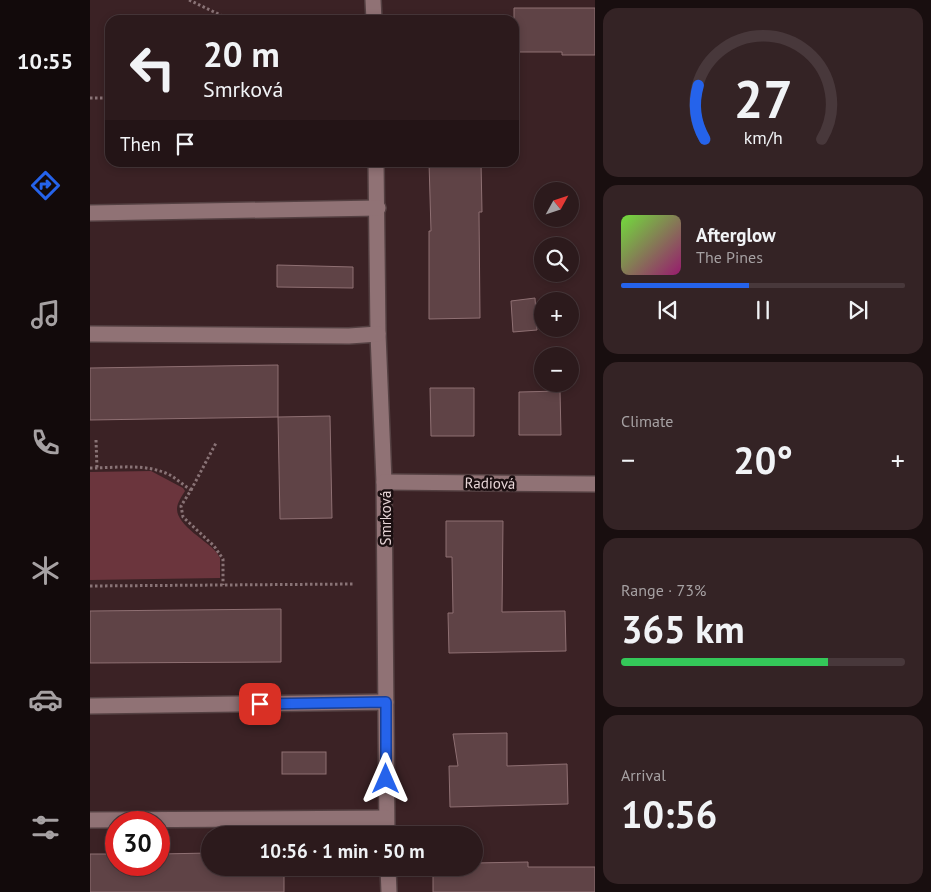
<!DOCTYPE html>
<html lang="en">
<head>
<meta charset="utf-8">
<style>
	:root { --surface:#2c1a1c; --page:#342325; --text:#f1f3f6; --muted:#a6a1a3; --line:#48383b; --accent:#2563eb }
	body { margin:0; font-family:"PT Sans",sans-serif; background:var(--page); color:var(--text); height:100vh; display:flex; flex-direction:column; font-size:19px; white-space:nowrap }
	* { box-sizing:border-box; margin:0 }
	p { font-size:16px; color:var(--muted) }
	.icon { flex:none; width:28px; height:28px; fill:none; stroke:currentColor; stroke-width:2; stroke-linecap:round; stroke-linejoin:round }
	.map { position:relative; flex:1; overflow:hidden }
	.side { display:flex; flex-direction:column; gap:8px; padding:8px; background:#180e0f; width:336px }
	.side>* { flex:none }
	.hud { position:absolute; left:15px; top:15px; width:414px; height:152px; border-radius:15px; box-shadow:0 2px 8px #0003,0 0 0 1px var(--line); background:#2c1a1c; color:var(--text); overflow:hidden }
	.needle { width:32px; rotate:50deg }
	.controls { position:absolute; left:444px; top:182px; display:grid; gap:10px }
	.controls a { display:grid; place-items:center; width:45px; height:45px; border-radius:50%; background:var(--surface); box-shadow:0 2px 8px #0003,0 0 0 1px var(--line); font-size:25px }
	.speed { position:absolute; left:15px; top:811px; display:flex; gap:10px; font-size:25px; font-weight:700; text-align:center }
	.speed>* { display:grid; place-content:center; width:65px; height:65px; border-radius:50%; background:var(--surface); box-shadow:0 2px 8px #0003,0 0 0 1px var(--line); line-height:1 }
	.speed .limit { border:8px solid #d22; background:#fff; color:#111 }
	.pin { position:absolute; display:grid; place-items:center; width:42px; height:42px; color:#fff; margin:-21px; border-radius:10px; box-shadow:0 2px 8px #0006 }
	.me { position:absolute; width:55px; margin:-28px; rotate:0deg; stroke-linejoin:round; filter:drop-shadow(0 0 4px #0008) }
	.turn { display:flex; align-items:center; gap:18px; height:105px; padding:0 15px; font-size:22px }
	.turn .icon { width:65px; height:65px; stroke-width:2.5 }
	.turn b { display:block; font-size:35px; line-height:42px }
	.then { display:flex; align-items:center; height:48px; padding:0 15px; background:#0003; gap:10px; font-size:19px }
	.big { font-size:38px; font-weight:700; line-height:1.1 }
	.side .card { flex:1; display:flex; flex-direction:column; justify-content:center; gap:8px; min-width:0; padding:0 18px; border-radius:15px; background:var(--page) }
	.side .dial { align-items:center; gap:0 }
	.dial svg { height:130px; overflow:visible; fill:none; stroke:var(--line); stroke-width:7; stroke-linecap:round; text-anchor:middle }
	.dial text { fill:var(--text); stroke:none }
	.song { display:flex; align-items:center; gap:15px }
	.cover { width:60px; height:60px; border-radius:8px; background:linear-gradient(135deg,hsl(100 70% 55%),hsl(320 70% 35%)) }
	.played { height:5px; border-radius:2px; background:linear-gradient(90deg,var(--accent) 45%,var(--line) 45%) }
	.keys { display:flex; justify-content:space-around; direction:ltr }
	.heat { display:flex; justify-content:space-between; align-items:center; font-size:28px; direction:ltr }
	.charge { height:8px; border-radius:4px; background:linear-gradient(90deg,#34c759 73%,var(--line) 0) }
	.trip { position:absolute; left:111px; top:826px; width:282px; height:50px; border-radius:25px; background:var(--surface); box-shadow:0 2px 8px #0003,0 0 0 1px var(--line); font-weight:700; line-height:50px; text-align:center }
	main { display:flex; flex:1; min-height:0 }
	.tabs { display:flex; flex-direction:column; width:90px; justify-content:space-around; align-items:center; background:#120a0b; color:var(--muted) }
	.tabs .icon { width:35px; height:35px }
	.tabs .current { color:var(--accent) }
	.tabs b { font-size:22px; color:var(--text) }
	.map>svg:first-child { display:block }
</style>
</head>
<body>
<main>
<nav class="tabs">
<b>10:55</b>
<svg class="icon current" aria-label="directions" viewBox="0 0 24 24"><path d="M12 3l9 9-9 9-9-9zM9 14v-3h6M13 9l2 2-2 2"/></svg>
<svg class="icon" aria-label="music" viewBox="0 0 24 24"><path d="M9 18V5l10-2v13"/><circle cx="6" cy="18" r="3"/><circle cx="16" cy="16" r="3"/></svg>
<svg class="icon" aria-label="phone" viewBox="0 0 24 24"><path d="M5 4h4l2 5-3 2q2 4 5 5l2-3 5 2v4C11 20 4 13 5 4z"/></svg>
<svg class="icon" aria-label="climate" viewBox="0 0 24 24"><path d="M12 3v18M4 7l16 10M4 17L20 7"/></svg>
<svg class="icon" aria-label="car" viewBox="0 0 24 24"><path d="M5 17H2v-5l4-1 3-4h7l3 4 3 1v5h-3M9 17h6M6 11h13"/><circle cx="7" cy="17" r="2"/><circle cx="17" cy="17" r="2"/></svg>
<svg class="icon" aria-label="filters" viewBox="0 0 24 24"><path d="M4 7h16M4 17h16"/><circle cx="9" cy="7" r="2"/><circle cx="15" cy="17" r="2"/></svg>
</nav>
<div class="map">
<svg width="505" height="892" viewBox="0 0 505 892">
	<rect width="100%" height="100%" fill="#3b2225"/>
	<path fill="#6b353d" d="M 61,471 L 93,488 L 95,491 C 92,496 87,503 87,509 C 87,526 118,541 127,553 L 130,558 L 130,578 L 0,580 L 0,472 Z"/>
	<g fill="#5f4346" stroke="#8f7073">
		<path d="M 424,8 L 505,8 L 505,55 L 472,55 L 472,52 L 424,52 Z"/>
		<path d="M 339,162 L 391,162 L 392,212 L 389,212 L 390,318 L 339,319 L 339,231 L 341,231 Z"/>
		<path d="M 187,265 L 263,267 L 263,288 L 187,287 Z"/>
		<path d="M 445,298 L 447,330 L 423,332 L 421,301 Z"/>
		<path d="M 188,365 L 188,417 L 0,420 L 0,368 Z"/>
		<path d="M 340,388 L 384,388 L 384,436 L 341,436 Z"/>
		<path d="M 470,391 L 471,435 L 429,435 L 429,392 Z"/>
		<path d="M 240,416 L 242,518 L 190,519 L 188,417 Z"/>
		<path d="M 356,521 L 413,521 L 412,612 L 475,611 L 476,651 L 359,653 L 358,613 L 363,613 L 362,557 L 356,557 Z"/>
		<path d="M 191,609 L 191,662 L 0,663 L 0,611 Z"/>
		<path d="M 417,733 L 417,766 L 477,764 L 478,804 L 360,807 L 359,766 L 368,766 L 363,734 Z"/>
		<rect x="192" y="752" width="44" height="22"/>
		<path d="M 120,853 L 120,868 L 194,868 L 194,892 L 0,892 L 0,854 L 26,854 L 26,865 L 69,865 L 69,854 Z"/>
		<path d="M 438,862 L 438,867 L 505,867 L 505,892 L 343,892 L 343,868 L 385,868 L 385,863 Z"/>
	</g>
	<g fill="none" stroke-linecap="round" stroke-linejoin="round">
		<g stroke="#544042" stroke-width="18">
			<g id="street">
				<path d="M 283,0 L 284,20"/>
				<path d="M 286,162 L 288,334 L 294,482 L 297,835"/>
				<path d="M 0,213 L 288,208"/>
				<path d="M 0,334 L 259,336 L 288,334"/>
				<path d="M 294,482 L 505,484"/>
				<path d="M 0,706 L 296,702"/>
				<path d="M 0,820 L 296,818"/>
				<path d="M 298,868 L 299,892"/>
			</g>
		</g>
		<g stroke="#897376" stroke-width="3" stroke-dasharray="2.5 2.5" stroke-linecap="butt">
			<path d="M 99,0 L 141,20"/>
			<path d="M 0,98 L 20,98"/>
			<path d="M 6,440 L 7,468"/>
			<path d="M 0,468 C 26,468 53,463 78,474 C 86,478 93,485 101,490 L 91,506 L 93,517 L 124,546 L 133,559 L 133,585"/>
			<path d="M 101,490 L 126,443"/>
			<path d="M 0,586 L 264,584"/>
		</g>
		<use href="#street" stroke="#907275" stroke-width="15"/>
	</g>
	<g fill="none" stroke-linecap="round" stroke-linejoin="round">
		<g stroke="#184099" stroke-width="12">
			<path id="route" d="M 170,704 L 296,702 L 296,779"/>
		</g>
		<use href="#route" stroke="#2563eb" stroke-width="9"/>
	</g>
	<g text-anchor="middle" dominant-baseline="central" stroke-width="5" stroke-linejoin="round" paint-order="stroke">
		<g font-size="15" fill="#e7d5d7" stroke="#1b0f11">
			<text transform="translate(400 483) rotate(1)">Radiová</text>
			<text transform="translate(295 518) rotate(-90)">Smrková</text>
		</g>
	</g>
</svg>
<div class="controls">
<a><svg class="needle" viewBox="-14 -14 28 28"><path d="M0-13l5 13h-10z" fill="#e53935"/><path d="M0 13l5-13h-10z" fill="#a6a1a3"/></svg></a>
<a><svg class="icon" aria-label="search" viewBox="0 0 24 24"><circle cx="10" cy="10" r="6"/><path d="M15 15l6 6"/></svg></a>
<a>+</a>
<a>−</a>
</div>
<div class="speed"><div class="limit">30</div></div>
<div class="pin" style="left:170px;top:704px;background:#d93025"><svg class="icon" aria-label="arrive" viewBox="0 0 24 24"><path d="M6 21V4h12l-3 4 3 4H6"/></svg></div>
<svg class="me" style="left:296px;top:779px" viewBox="-20 -20 40 40"><path d="M0-17L14 15 0 8-14 15z" fill="#2563eb" stroke="#fff" stroke-width="4"/></svg>
<div class="trip">10:56 · 1 min · 50 m</div>
<div class="hud">
<div class="turn"><svg class="icon" aria-label="left" viewBox="0 0 24 24"><path d="M17 20v-9H6M10 6l-5 5 5 5"/></svg><div><b>20 m</b>Smrková</div></div>
<div class="then">Then<svg class="icon" aria-label="arrive" viewBox="0 0 24 24"><path d="M6 21V4h12l-3 4 3 4H6"/></svg></div>
</div>
</div>
<section class="side">
<div class="card dial"><svg viewBox="0 0 100 80">
<path d="M14 69A42 42 0 1 1 86 69"/>
<path d="M14 69A42 42 0 0 1 10 36" stroke="#2563eb"/>
<text x="50" y="56" font-size="32" font-weight="700">27</text>
<text x="50" y="72" font-size="11">km/h</text>
</svg></div>
<div class="card">
<div class="song"><i class="cover"></i><div><b>Afterglow</b><p>The Pines</p></div></div>
<div class="played"></div>
<div class="keys"><svg class="icon" aria-label="previous" viewBox="0 0 24 24"><path d="M18 5L8 12l10 7zM5 5v14"/></svg><svg class="icon" aria-label="pause" viewBox="0 0 24 24"><path d="M8 5v14M16 5v14"/></svg><svg class="icon" aria-label="next" viewBox="0 0 24 24"><path d="M6 5l10 7-10 7zM19 5v14"/></svg></div>
</div>
<div class="card"><p>Climate</p>
<div class="heat"><a>−</a><b class="big">20°</b><a>+</a></div>
</div>
<div class="card"><p>Range · 73%</p><b class="big">365 km</b><div class="charge"></div></div>
<div class="card"><p>Arrival</p><b class="big">10:56</b></div>
</section>
</main>
</body>
</html>
